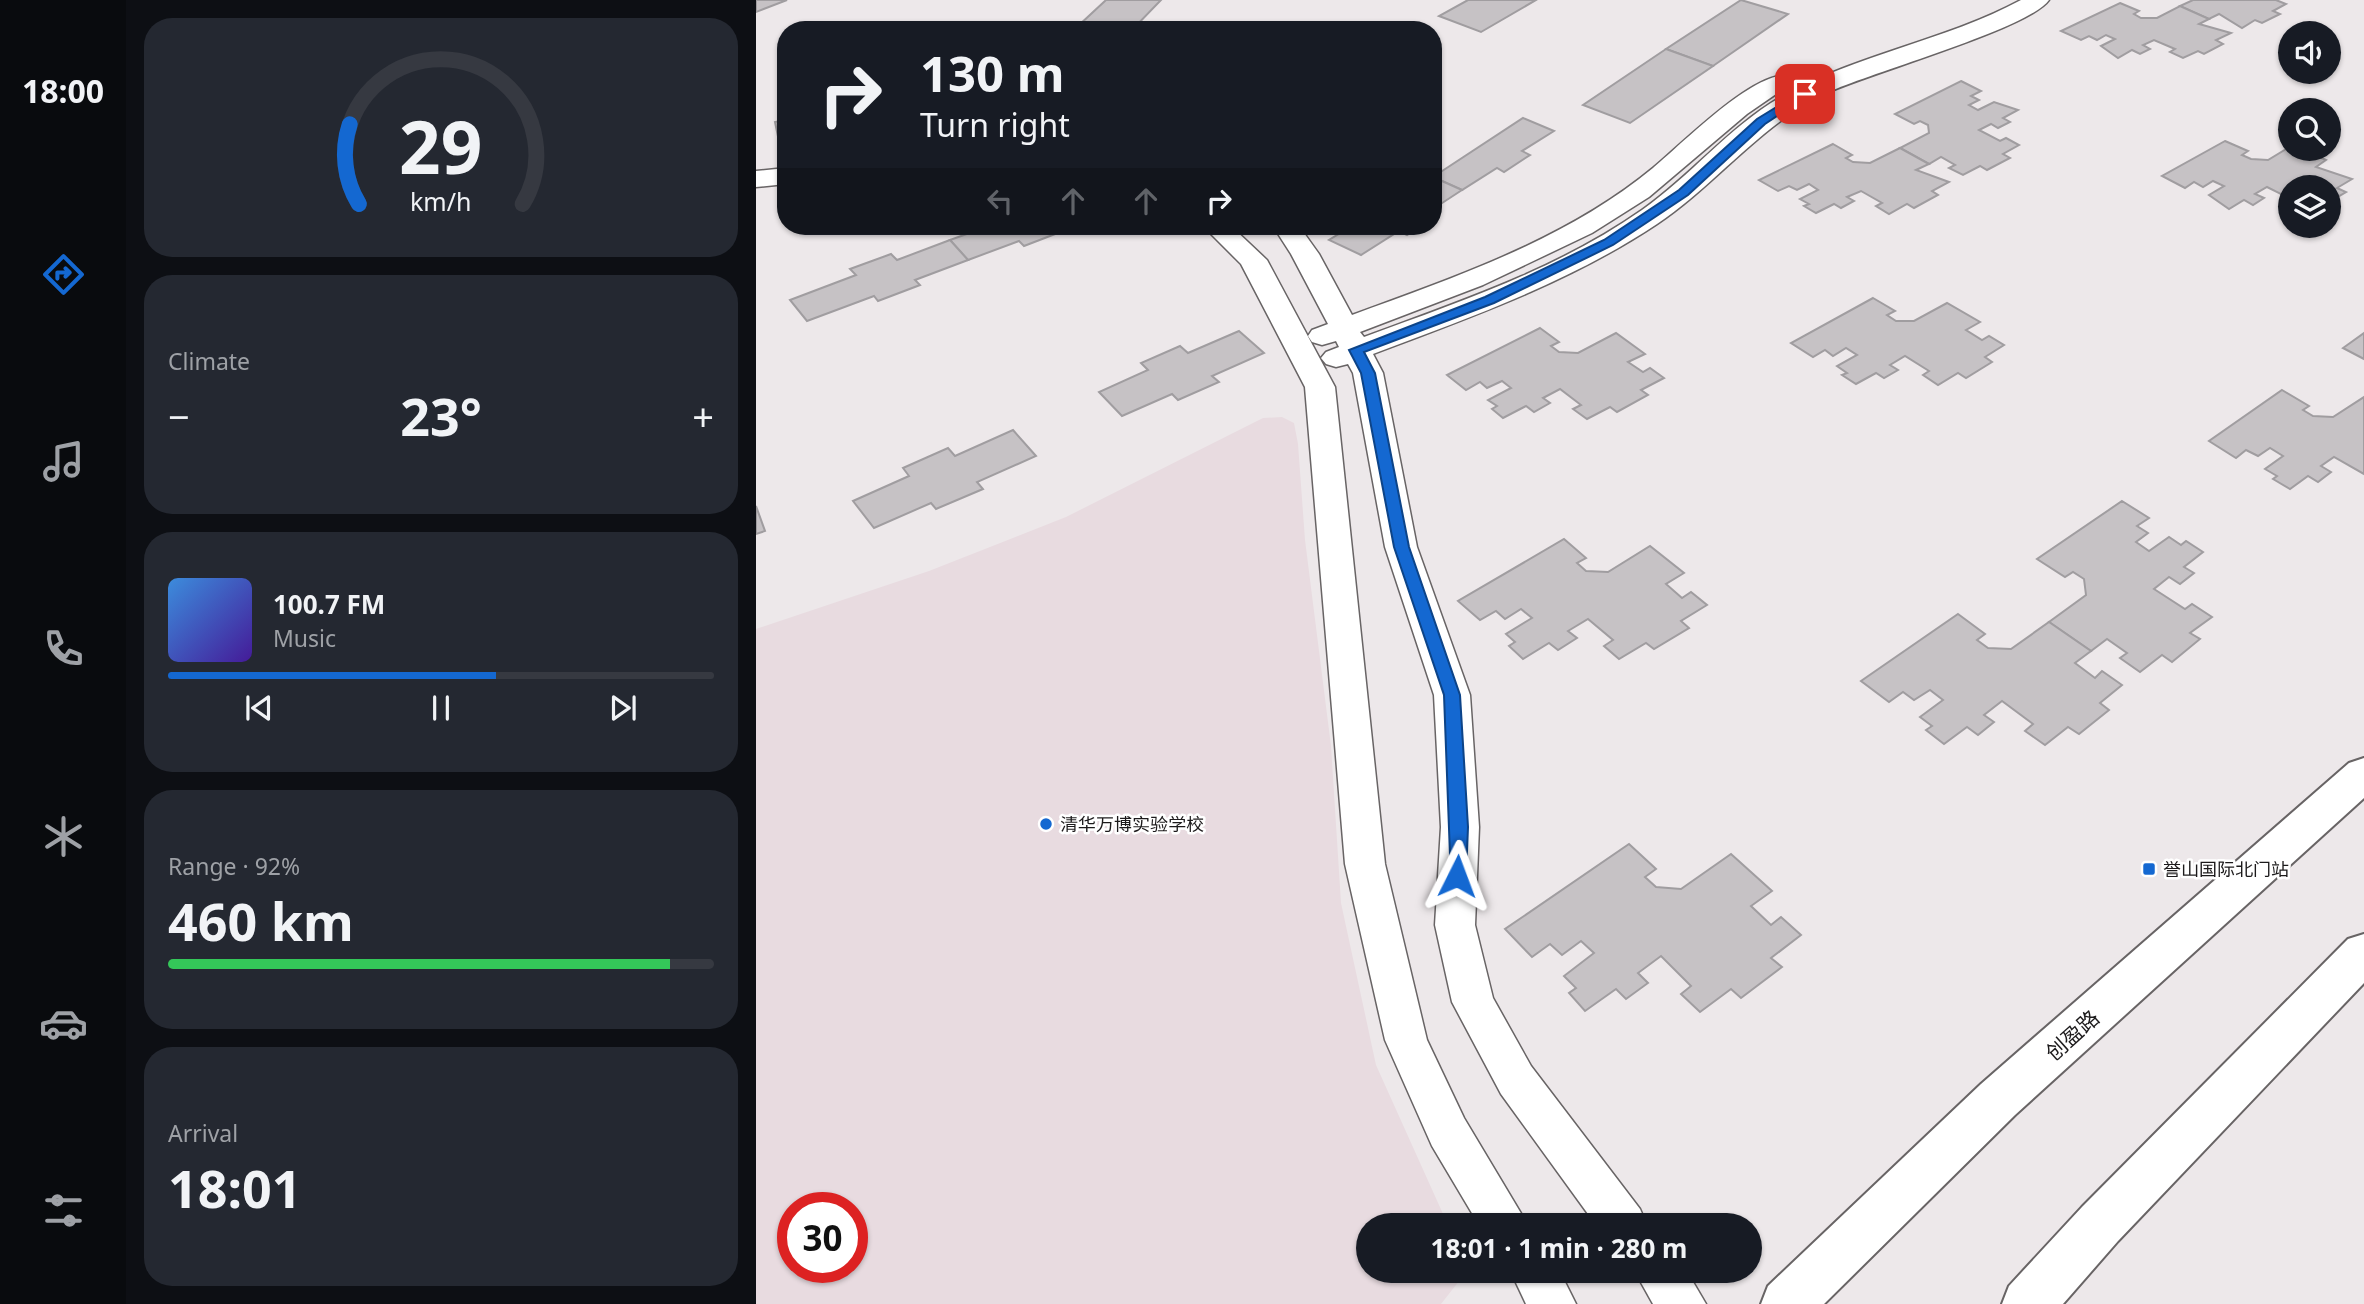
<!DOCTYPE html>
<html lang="en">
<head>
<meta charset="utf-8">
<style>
	:root { --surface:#171b24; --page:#242831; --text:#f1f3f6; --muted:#9ea1a6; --line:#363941; --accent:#1468d1 }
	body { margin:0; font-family:"Noto Sans","Noto Sans SC",sans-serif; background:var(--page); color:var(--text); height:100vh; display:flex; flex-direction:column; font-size:26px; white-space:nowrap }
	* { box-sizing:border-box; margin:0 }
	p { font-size:23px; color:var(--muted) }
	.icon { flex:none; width:38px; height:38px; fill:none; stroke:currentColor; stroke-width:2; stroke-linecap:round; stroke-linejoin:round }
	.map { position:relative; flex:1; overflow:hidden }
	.side { display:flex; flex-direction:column; gap:18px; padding:18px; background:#0d0f14; width:630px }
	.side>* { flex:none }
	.top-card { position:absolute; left:21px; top:21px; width:665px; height:214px; border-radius:28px; box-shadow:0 2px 5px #0004; background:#171b24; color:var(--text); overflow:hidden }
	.tools { position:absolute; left:1522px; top:21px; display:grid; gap:14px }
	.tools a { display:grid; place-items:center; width:63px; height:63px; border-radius:50%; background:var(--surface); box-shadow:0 2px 5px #0004; font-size:35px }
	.speed { position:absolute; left:21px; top:1192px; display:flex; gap:14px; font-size:35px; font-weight:700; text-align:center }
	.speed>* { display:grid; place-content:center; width:91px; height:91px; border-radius:50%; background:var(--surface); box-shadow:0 2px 5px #0004; line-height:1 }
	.speed .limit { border:10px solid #d22; background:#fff; color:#111 }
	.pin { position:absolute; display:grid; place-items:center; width:60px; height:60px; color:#fff; margin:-30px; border-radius:14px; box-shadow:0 4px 10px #0006 }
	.me { position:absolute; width:77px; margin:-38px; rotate:3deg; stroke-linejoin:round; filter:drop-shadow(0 0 5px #0008) }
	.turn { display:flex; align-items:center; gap:24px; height:147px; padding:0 28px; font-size:32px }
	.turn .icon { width:91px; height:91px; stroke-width:2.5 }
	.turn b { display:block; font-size:49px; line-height:60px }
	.lanes { display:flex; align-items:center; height:66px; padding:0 28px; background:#0003; justify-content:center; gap:35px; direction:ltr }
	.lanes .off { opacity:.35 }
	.big { font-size:52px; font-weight:700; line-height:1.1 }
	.side .tile { flex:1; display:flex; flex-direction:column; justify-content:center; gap:10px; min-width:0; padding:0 24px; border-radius:28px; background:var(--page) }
	.side .dial { align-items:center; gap:0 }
	.dial svg { height:182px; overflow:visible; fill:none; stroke:var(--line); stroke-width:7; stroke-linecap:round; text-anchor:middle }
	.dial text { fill:var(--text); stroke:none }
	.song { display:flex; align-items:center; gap:21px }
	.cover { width:84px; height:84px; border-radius:10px; background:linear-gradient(135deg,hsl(210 70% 55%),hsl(260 70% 35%)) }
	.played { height:7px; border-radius:4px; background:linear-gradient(90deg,var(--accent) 60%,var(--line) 60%) }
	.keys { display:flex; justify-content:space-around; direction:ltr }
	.heat { display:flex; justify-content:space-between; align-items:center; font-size:38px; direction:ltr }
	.charge { height:10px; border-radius:5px; background:linear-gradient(90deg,#34c759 92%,var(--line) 0) }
	.trip { position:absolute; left:600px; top:1213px; width:406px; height:70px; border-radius:35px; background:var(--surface); box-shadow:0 2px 5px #0004; font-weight:700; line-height:70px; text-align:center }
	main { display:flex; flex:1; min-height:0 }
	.menu { display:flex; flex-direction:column; width:126px; justify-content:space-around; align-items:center; background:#090b0e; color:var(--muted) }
	.menu .icon { width:49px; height:49px }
	.menu .current { color:var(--accent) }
	.menu b { font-size:32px; color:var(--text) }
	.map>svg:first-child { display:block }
</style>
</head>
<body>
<main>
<nav class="menu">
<b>18:00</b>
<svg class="icon current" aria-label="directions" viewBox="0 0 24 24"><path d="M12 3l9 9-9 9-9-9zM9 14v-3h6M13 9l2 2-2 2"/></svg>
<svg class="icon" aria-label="music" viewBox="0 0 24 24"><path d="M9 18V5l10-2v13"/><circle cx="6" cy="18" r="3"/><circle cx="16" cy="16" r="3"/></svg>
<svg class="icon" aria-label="phone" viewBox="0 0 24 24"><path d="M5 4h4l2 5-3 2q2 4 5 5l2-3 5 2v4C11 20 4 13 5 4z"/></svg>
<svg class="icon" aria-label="climate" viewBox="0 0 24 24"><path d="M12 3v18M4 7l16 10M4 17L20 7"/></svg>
<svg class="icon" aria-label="car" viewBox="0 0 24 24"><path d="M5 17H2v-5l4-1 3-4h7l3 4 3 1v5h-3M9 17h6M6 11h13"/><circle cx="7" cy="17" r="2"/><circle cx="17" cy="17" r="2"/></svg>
<svg class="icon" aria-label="filters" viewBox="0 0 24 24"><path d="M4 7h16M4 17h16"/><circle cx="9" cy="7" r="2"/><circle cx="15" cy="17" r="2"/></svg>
</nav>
<section class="side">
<div class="tile dial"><svg viewBox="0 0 100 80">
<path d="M14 69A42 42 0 1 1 86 69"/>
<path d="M14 69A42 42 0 0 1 10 34" stroke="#1468d1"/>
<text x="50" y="56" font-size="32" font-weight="700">29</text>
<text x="50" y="72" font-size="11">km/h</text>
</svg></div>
<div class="tile"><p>Climate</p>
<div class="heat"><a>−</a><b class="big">23°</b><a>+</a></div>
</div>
<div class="tile">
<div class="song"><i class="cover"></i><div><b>100.7 FM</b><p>Music</p></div></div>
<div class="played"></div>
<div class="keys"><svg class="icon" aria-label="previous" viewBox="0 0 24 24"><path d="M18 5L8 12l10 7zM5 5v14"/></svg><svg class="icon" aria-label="pause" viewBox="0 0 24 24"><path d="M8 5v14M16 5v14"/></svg><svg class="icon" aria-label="next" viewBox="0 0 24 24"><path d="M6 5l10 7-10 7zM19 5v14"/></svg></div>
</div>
<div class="tile"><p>Range · 92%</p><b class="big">460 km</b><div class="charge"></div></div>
<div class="tile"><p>Arrival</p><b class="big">18:01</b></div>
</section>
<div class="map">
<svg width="1608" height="1304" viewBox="0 0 1608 1304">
	<rect width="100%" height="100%" fill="#ede8ea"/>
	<path fill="#e8dbe0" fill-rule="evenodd" d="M 526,417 L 538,423 L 542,444 L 549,540 L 575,746 L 585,903 L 620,1065 L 692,1225 L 612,1225 L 612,1270 L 711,1271 L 685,1304 L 0,1304 L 0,629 L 173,571 L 310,517 L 507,418 ZM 37,1208 L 96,1208 L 96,1267 L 37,1267 Z"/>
	<g fill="#c6c2c5" stroke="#a09da0" stroke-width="2">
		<path d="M 0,0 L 31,0 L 0,12 Z"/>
		<path d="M 350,0 L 405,0 L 376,30 L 321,27 Z"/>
		<path d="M 712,0 L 780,0 L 725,32 L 683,16 Z"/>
		<path d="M 985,0 L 1032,14 L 957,66 L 910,49 Z"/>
		<path d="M 1437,0 L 1520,0 L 1530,4 L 1517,11 L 1524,14 L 1506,23 L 1499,20 L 1486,28 L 1463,14 L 1453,19 L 1424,6 Z"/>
		<path d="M 1364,3 L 1383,11 L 1378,14 L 1385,18 L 1401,18 L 1424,6 L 1453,19 L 1443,24 L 1475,33 L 1460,40 L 1467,44 L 1448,54 L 1442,51 L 1427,58 L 1414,52 L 1419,49 L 1398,40 L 1387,45 L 1394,49 L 1384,54 L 1376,50 L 1362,58 L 1345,46 L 1359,39 L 1350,35 L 1341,40 L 1333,36 L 1325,40 L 1305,31 Z"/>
		<path d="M 910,49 L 957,66 L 874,123 L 827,105 Z"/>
		<path d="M 1205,81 L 1225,91 L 1215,96 L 1223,100 L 1213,105 L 1222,110 L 1238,102 L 1262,110 L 1247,118 L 1254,122 L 1242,128 L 1235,124 L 1223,130 L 1244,141 L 1250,138 L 1263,145 L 1247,154 L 1254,158 L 1231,170 L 1224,166 L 1207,175 L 1193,168 L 1199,165 L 1185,157 L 1173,164 L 1144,148 L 1173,133 L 1172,125 L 1164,121 L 1158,124 L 1139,114 Z"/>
		<path d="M 767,118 L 798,131 L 766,151 L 774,155 L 748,172 L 741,168 L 706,190 L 677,177 Z"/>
		<path d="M 30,120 L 30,150 L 25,151 L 19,122 Z"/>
		<path d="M 1469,141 L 1492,151 L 1486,155 L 1495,159 L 1512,160 L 1535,146 L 1535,149 L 1546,149 L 1570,160 L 1560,167 L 1596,179 L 1581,188 L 1590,192 L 1573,202 L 1573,187 L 1535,187 L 1535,199 L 1511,187 L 1499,194 L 1508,198 L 1497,205 L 1488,200 L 1473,209 L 1453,195 L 1468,186 L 1457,181 L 1447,187 L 1438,182 L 1429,188 L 1406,176 Z"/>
		<path d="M 1077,144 L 1096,155 L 1090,158 L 1097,162 L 1114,163 L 1144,148 L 1173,164 L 1160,170 L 1193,182 L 1176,191 L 1182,195 L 1158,208 L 1151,204 L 1133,214 L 1120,206 L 1126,203 L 1105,191 L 1091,197 L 1098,201 L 1085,208 L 1078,204 L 1060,213 L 1048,206 L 1053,204 L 1044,199 L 1062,190 L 1053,184 L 1041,190 L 1033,186 L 1022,191 L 1003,180 Z"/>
		<path d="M 677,177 L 706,190 L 677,209 Z"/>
		<path d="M 233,226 L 303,226 L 307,231 L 268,246 L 263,241 L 212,260 L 194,240 Z"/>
		<path d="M 596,226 L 665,226 L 651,235 L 643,231 L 605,255 L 573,240 Z"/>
		<path d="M 194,240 L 212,260 L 159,280 L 164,285 L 122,301 L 118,296 L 51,321 L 34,300 L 100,275 L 94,269 L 135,254 L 141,260 Z"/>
		<path d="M 1117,298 L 1139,311 L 1131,315 L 1140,321 L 1158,321 L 1191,303 L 1224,322 L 1210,330 L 1226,340 L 1233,336 L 1248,345 L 1229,357 L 1236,362 L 1210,378 L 1202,373 L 1182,385 L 1167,375 L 1173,371 L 1149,356 L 1134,365 L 1142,370 L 1128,378 L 1120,373 L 1100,384 L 1086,375 L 1091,373 L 1081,366 L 1101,355 L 1090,348 L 1077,356 L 1069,350 L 1057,357 L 1035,343 Z"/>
		<path d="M 784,328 L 803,342 L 795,346 L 803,352 L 822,353 L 860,333 L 889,354 L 872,362 L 887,372 L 894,368 L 908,378 L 885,390 L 892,395 L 861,412 L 854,407 L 831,419 L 817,409 L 825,405 L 804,389 L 787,398 L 794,403 L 778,412 L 770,406 L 747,418 L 736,409 L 741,406 L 732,400 L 755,388 L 746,381 L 731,388 L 724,382 L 710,390 L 691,375 Z"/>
		<path d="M 483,331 L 508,353 L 456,376 L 463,382 L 422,400 L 416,394 L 366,416 L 343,392 L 392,370 L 385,363 L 424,346 L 432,353 Z"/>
		<path d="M 1608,333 L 1608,359 L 1587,348 Z"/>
		<path d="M 1526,390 L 1553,406 L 1547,410 L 1557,416 L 1577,417 L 1608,397 L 1608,474 L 1578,457 L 1565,466 L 1575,472 L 1562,482 L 1552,476 L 1534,489 L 1517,479 L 1521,476 L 1509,469 L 1527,456 L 1514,448 L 1502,456 L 1490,450 L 1480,458 L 1453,441 Z"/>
		<path d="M 257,430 L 280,456 L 221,482 L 227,489 L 180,509 L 175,503 L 118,528 L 97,501 L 153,476 L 147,468 L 192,448 L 199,456 Z"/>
		<path d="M 1366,501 L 1393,518 L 1381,526 L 1392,533 L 1380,542 L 1393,551 L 1413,537 L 1425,545 L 1430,541 L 1447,552 L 1428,567 L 1438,573 L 1424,584 L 1413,577 L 1398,589 L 1429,609 L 1436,604 L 1456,617 L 1434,633 L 1444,639 L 1416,662 L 1406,655 L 1384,672 L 1364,658 L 1371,653 L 1351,639 L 1335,651 L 1293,622 L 1330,595 L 1328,579 L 1317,572 L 1309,577 L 1281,559 Z"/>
		<path d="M 0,506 L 9,531 L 0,534 Z"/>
		<path d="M 808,539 L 830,558 L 821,563 L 830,571 L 852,572 L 894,546 L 928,573 L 910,584 L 926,598 L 935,592 L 951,605 L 925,621 L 933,628 L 898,649 L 890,643 L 863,659 L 848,646 L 857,640 L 832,619 L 812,631 L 821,638 L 802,650 L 793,643 L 767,659 L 753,646 L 759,642 L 750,634 L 776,618 L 765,609 L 749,619 L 740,611 L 724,620 L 702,601 Z"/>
		<path d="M 1202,614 L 1229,634 L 1221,640 L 1232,648 L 1255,649 L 1293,622 L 1335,651 L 1319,663 L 1339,678 L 1346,671 L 1366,685 L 1344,703 L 1353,710 L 1323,734 L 1312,727 L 1289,745 L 1269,731 L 1277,724 L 1246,701 L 1228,715 L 1238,722 L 1222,735 L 1211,727 L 1188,744 L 1170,730 L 1176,726 L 1164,717 L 1187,700 L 1174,690 L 1158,700 L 1147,692 L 1133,702 L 1105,681 Z"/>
		<path d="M 873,844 L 900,869 L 889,877 L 900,887 L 925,889 L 975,854 L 1016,891 L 995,906 L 1015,925 L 1025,917 L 1045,935 L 1015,958 L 1026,967 L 985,998 L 975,989 L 944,1012 L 925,994 L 935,986 L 905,956 L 882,973 L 892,983 L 870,999 L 860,989 L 829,1011 L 813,993 L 820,988 L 808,976 L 838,953 L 825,941 L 806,955 L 794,944 L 776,957 L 749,929 Z"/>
	</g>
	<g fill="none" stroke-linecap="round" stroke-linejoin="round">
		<g stroke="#686465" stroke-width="3">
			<g id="minor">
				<path d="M 1265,0 L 1293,0 C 1274,28 1114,73 1073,92 C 1005,123 962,183 901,224 C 814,282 715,317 617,354 L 627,373 L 661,547 L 714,695 L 723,827 L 719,925 L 737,998 L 775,1066 L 884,1209 L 891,1225 L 840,1225 L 745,1094 L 696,1002 L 679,925 L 685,827 L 678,695 L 629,547 L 597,373 L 592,364 L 580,367 L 570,364 L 565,358 L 570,352 L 583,347 L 580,341 L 566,345 L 556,342 L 552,336 L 556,330 L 572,324 L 535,254 L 517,226 L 543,226 L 563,254 L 596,315 C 699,277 810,240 897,168 C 924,146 1001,67 1035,76 L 1039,81 L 991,114 L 893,197 L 836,233 L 727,285 L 604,332 L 608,337 C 703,302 802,269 886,210 C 935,176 973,127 1025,97 C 1101,54 1189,41 1265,0 Z"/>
				<path d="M 30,168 L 30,184 L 0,187 L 0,171 Z"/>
				<path d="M 447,226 L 475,226 L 511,260 L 579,387 L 629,864 L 671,1040 L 708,1118 L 772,1225 L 723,1225 L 676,1146 L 629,1040 L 589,864 L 549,387 L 485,264 Z"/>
				<path d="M 754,1270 L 803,1270 L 820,1304 L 770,1304 Z"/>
				<path d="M 878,1270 L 930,1270 L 950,1304 L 897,1304 Z"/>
			</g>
		</g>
		<g stroke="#686465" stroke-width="4">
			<g id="tertiary">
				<path d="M 1608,758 L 1608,798 L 1259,1115 L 1068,1304 L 1005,1304 L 1012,1286 L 1225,1084 L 1593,763 Z"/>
				<path d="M 1608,934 L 1608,983 L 1362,1241 L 1307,1304 L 1246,1304 L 1253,1286 L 1326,1207 L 1592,939 Z"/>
			</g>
		</g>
		<use href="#minor" fill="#fff" fill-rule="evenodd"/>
		<use href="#tertiary" fill="#fff" fill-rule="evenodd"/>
	</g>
	<path fill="#1468d1" stroke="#0d4488" stroke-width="2" d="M 1045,92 L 1054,94 L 1009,124 L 932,195 L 857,245 L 738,303 L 608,352 L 619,373 L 653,547 L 704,695 L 712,827 L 710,876 L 708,882 L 695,882 L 688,695 L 638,547 L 605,373 L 593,350 L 729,297 L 848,240 L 923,190 L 1001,119 Z"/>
	<g fill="#1468d1" stroke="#fff" stroke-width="2.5">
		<circle cx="290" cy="824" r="7"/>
		<rect x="1386" y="862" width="14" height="14" rx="3.5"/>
	</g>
	<g text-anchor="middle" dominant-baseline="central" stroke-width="5" stroke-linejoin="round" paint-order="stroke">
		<g font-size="18" fill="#1c1a1b" stroke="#fff" text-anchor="start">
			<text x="304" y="824">清华万博实验学校</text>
			<text x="1407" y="869">誉山国际北门站</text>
		</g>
		<g font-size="21" fill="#1c1a1b" stroke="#fff">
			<text transform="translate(1316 1035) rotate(-42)">创盈路</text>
		</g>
	</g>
</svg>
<div class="tools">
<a><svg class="icon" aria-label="sound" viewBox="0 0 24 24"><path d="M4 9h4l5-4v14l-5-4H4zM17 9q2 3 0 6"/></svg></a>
<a><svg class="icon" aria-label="search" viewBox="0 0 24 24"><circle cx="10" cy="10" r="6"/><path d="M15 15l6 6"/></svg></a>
<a><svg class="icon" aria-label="layers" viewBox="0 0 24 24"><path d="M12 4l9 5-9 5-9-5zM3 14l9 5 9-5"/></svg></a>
</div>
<div class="speed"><div class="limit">30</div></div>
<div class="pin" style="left:1049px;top:94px;background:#d93025"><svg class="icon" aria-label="arrive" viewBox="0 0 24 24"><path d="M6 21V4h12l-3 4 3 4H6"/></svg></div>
<svg class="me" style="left:701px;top:876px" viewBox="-20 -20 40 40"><path d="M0-17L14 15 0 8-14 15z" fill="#1468d1" stroke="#fff" stroke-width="4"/></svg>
<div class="trip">18:01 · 1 min · 280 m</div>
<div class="top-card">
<div class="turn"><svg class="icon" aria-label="right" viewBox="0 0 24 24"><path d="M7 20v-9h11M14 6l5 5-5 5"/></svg><div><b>130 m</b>Turn right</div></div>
<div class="lanes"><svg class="icon off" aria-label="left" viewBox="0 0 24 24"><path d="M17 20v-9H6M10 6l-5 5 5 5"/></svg><svg class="icon off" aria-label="ahead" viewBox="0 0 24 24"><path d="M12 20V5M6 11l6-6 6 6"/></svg><svg class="icon off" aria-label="ahead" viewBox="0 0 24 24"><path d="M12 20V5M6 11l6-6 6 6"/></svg><svg class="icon" aria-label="right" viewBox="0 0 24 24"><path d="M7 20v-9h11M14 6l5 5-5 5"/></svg></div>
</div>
</div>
</main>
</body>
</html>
